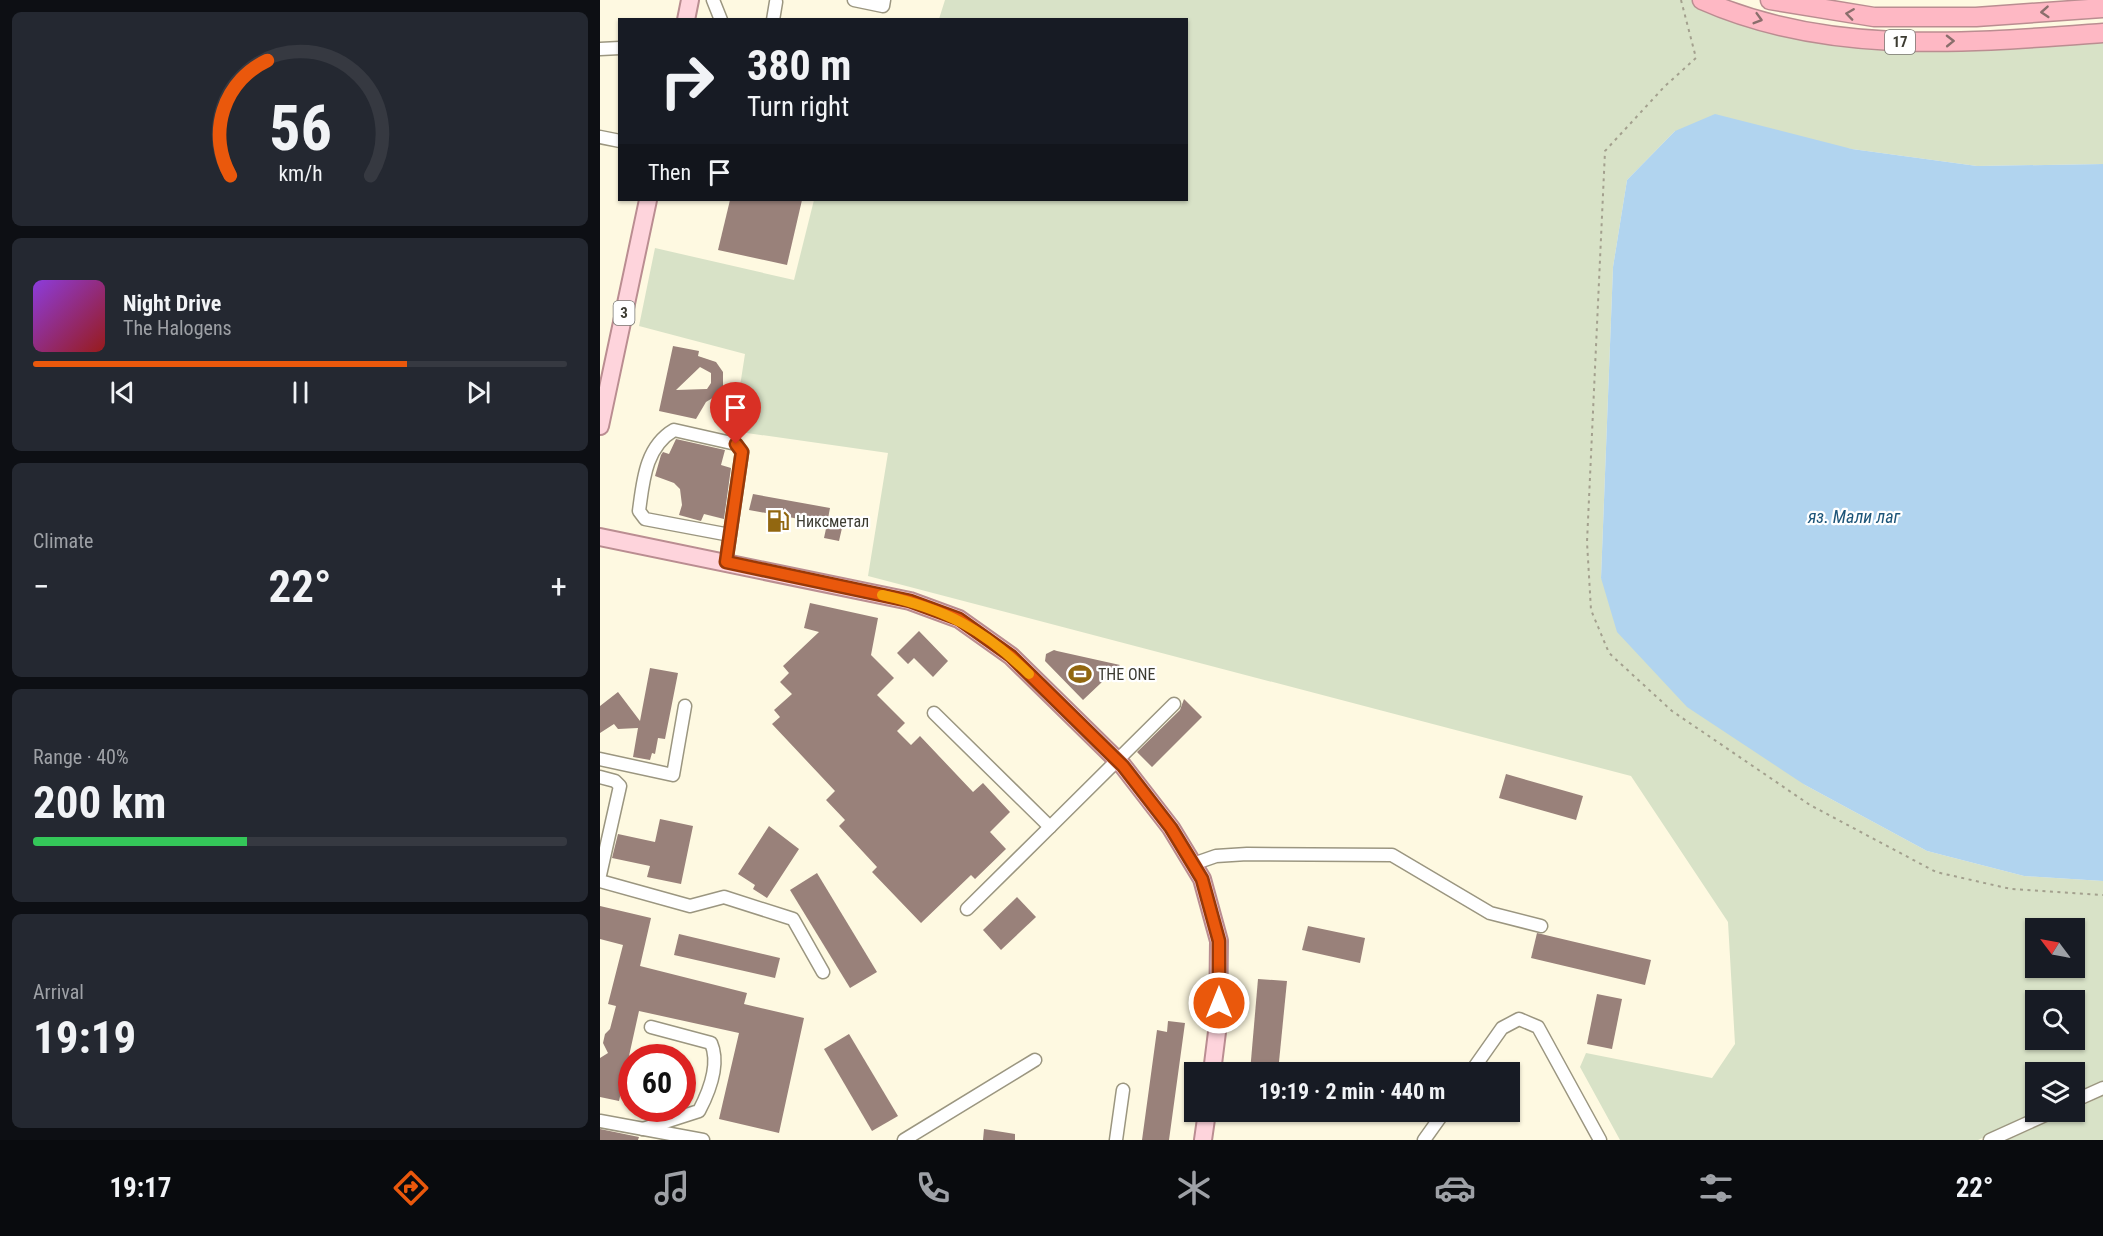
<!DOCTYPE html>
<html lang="en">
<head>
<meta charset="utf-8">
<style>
	:root { --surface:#171b24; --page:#242831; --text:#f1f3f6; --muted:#9ea1a6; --line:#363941; --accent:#ea580c }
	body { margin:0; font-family:"Roboto Condensed",sans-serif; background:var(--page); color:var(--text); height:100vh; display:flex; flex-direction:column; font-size:22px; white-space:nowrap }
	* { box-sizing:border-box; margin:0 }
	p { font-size:20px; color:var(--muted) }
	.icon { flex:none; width:33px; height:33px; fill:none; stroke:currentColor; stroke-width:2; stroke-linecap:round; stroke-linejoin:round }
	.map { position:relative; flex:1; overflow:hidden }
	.drawer { display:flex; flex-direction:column; gap:12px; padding:12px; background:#0d0f14; width:600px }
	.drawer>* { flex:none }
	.hud { position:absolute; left:18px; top:18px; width:570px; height:183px; border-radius:0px; box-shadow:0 2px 4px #0004; background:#171b24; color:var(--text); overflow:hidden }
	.needle { width:39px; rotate:302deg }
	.fabs { position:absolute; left:1425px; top:918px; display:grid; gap:12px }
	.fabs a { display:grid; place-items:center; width:60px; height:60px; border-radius:0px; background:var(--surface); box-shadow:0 2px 4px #0004; font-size:30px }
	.speed { position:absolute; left:18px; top:1044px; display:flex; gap:12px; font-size:30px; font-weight:700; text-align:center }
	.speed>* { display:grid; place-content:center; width:78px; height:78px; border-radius:50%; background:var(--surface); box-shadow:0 2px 4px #0004; line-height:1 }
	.speed .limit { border:9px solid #d22; background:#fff; color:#111 }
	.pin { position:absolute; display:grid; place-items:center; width:51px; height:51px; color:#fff; margin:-62px -26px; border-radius:50% 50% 50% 0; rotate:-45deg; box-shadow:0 0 6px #0007 }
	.pin .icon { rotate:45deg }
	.me { position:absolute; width:66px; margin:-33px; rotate:0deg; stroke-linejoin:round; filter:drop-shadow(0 0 4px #0008) }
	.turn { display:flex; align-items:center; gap:21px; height:126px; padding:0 30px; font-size:27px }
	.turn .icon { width:78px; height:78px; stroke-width:2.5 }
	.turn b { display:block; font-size:42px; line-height:51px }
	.then { display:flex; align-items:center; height:57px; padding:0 30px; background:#0003; gap:12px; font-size:22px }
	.big { font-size:45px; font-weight:700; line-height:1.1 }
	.drawer .card { flex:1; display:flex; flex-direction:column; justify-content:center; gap:9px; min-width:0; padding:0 21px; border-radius:9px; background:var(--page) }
	.drawer .dial { align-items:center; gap:0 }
	.dial svg { height:156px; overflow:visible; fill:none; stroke:var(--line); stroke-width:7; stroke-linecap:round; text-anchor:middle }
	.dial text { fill:var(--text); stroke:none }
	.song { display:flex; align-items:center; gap:18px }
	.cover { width:72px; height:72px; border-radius:9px; background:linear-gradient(135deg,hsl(270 70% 55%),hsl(0 70% 35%)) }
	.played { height:6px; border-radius:3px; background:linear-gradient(90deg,var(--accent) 70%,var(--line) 70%) }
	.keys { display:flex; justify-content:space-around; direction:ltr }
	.heat { display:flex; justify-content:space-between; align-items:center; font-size:33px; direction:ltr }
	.charge { height:9px; border-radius:4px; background:linear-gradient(90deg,#34c759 40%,var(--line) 0) }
	.trip { position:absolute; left:584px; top:1062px; width:336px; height:60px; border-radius:0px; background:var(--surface); box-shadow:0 2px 4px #0004; font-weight:700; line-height:60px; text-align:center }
	.dock { display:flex; height:96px; justify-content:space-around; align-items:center; background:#090b0e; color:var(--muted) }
	.dock .icon { width:42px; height:42px }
	.dock .current { color:var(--accent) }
	.dock b { font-size:27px; color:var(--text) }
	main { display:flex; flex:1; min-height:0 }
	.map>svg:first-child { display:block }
</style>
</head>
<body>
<main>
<section class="drawer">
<div class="card dial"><svg viewBox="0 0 100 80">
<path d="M14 69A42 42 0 1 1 86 69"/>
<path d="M14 69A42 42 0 0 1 33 10" stroke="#ea580c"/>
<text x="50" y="56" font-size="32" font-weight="700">56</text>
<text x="50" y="72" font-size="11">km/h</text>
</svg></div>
<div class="card">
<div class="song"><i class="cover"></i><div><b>Night Drive</b><p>The Halogens</p></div></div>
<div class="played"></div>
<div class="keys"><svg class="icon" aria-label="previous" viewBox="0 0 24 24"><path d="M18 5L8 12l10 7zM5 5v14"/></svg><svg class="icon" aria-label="pause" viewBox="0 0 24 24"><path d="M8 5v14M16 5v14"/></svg><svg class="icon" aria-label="next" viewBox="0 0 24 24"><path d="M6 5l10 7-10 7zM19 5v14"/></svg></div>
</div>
<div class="card"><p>Climate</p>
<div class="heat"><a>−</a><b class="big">22°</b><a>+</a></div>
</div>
<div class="card"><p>Range · 40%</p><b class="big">200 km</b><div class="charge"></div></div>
<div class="card"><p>Arrival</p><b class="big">19:19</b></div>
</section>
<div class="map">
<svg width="1503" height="1140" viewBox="0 0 1503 1140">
	<rect width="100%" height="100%" fill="#fef9e1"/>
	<g fill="#d8e2c7" fill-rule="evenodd">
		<path d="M 345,0 L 1097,0 L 1248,41 L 1503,34 L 1503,164 L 1377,166 L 1252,149 L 1075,131 L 1027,180 L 1013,267 L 1001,578 L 1205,785 L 1327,851 L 1424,876 L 1503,881 L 1503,1083 L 1475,1096 L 1474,1072 L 1436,1072 L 1436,1112 L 1440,1112 L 1378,1140 L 1020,1140 L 980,1067 L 986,1053 L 1112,1078 L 1135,1044 L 1128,922 L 1031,776 L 268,576 L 288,453 L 133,431 L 145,354 L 39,326 L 55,248 L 194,280 L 214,200 L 586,200 L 586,20 L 339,19 ZM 1436,928 L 1474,928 L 1474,968 L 1436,968 ZM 1436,1000 L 1474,1000 L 1474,1040 L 1436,1040 Z"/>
		<path d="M 1503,1096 L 1503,1140 L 1408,1140 Z"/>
	</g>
	<path fill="#b1d4ef" d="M 1115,114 L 1252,149 L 1377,166 L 1503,164 L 1503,881 L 1424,876 L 1327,851 L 1205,785 L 1087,707 L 1017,632 L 1001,578 L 1013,267 L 1027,180 L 1075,131 Z"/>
	<g fill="#99817a" fill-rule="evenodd">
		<path d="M 130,200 L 202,200 L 187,265 L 118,250 Z"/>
		<path d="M 73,346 L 99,351 L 98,356 L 116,362 L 123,372 L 123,388 L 119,394 L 106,402 L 96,419 L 59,411 ZM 100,367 L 111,373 L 111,383 L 107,389 L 76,390 Z"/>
		<path d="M 76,439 L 125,450 L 121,465 L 131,468 L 124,519 L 104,514 L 101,521 L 79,515 L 82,505 L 80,489 L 74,483 L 55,476 L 61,455 L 63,452 L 69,454 Z"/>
		<path d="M 153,494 L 230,508 L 227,524 L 149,510 Z"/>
		<path d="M 227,524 L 242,528 L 239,541 L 224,538 Z"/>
		<path d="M 210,603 L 278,618 L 271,655 L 294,678 L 277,695 L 305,723 L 297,731 L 311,745 L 320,736 L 373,792 L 383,783 L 410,812 L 390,832 L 406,849 L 375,879 L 371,875 L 321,923 L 272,872 L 277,867 L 239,826 L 245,820 L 226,800 L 235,791 L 172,724 L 180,717 L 174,710 L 192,694 L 180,682 L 189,673 L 183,666 L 219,632 L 204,628 Z"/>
		<path d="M 319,631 L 348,661 L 333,677 L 314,658 L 308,664 L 297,653 Z"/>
		<path d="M 454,650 L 457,651 L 520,665 L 483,700 L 445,661 L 446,654 Z"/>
		<path d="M 50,668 L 78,673 L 65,739 L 58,738 L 55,754 L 52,753 L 50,760 L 33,757 L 38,728 L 18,729 L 14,724 L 0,733 L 0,706 L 18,692 L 40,721 Z"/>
		<path d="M 584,699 L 602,717 L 552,767 L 537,752 L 580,710 Z"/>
		<path d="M 906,774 L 983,796 L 976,820 L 899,798 Z"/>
		<path d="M 60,819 L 93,826 L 81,884 L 47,877 L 50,866 L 12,858 L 18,834 L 55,842 Z"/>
		<path d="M 169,826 L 199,849 L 167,898 L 153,889 L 155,885 L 138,874 Z"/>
		<path d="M 217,873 L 277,972 L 250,988 L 190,890 Z"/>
		<path d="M 417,897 L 436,917 L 401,950 L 383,930 Z"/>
		<path d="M 0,906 L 51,918 L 40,966 L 147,993 L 144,1004 L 204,1018 L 179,1133 L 119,1119 L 139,1033 L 39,1011 L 19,1101 L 0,1097 L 0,1058 L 8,1053 L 3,1043 L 5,1034 L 10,1029 L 16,1006 L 8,1004 L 23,945 L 0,939 Z"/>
		<path d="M 708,926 L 765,938 L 760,963 L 702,950 Z"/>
		<path d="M 937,933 L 1051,960 L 1045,985 L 931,958 Z"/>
		<path d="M 79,934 L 180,958 L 175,978 L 74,955 Z"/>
		<path d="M 658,979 L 687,981 L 678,1072 L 650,1072 Z"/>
		<path d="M 997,994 L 1022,999 L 1012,1049 L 987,1044 Z"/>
		<path d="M 568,1021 L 585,1023 L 569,1140 L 542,1140 L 557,1030 L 567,1032 Z"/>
		<path d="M 249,1034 L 298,1116 L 272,1131 L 224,1049 Z"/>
		<path d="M 0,1129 L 39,1137 L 38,1140 L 0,1140 Z"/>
		<path d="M 384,1129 L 415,1134 L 415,1140 L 383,1140 Z"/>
	</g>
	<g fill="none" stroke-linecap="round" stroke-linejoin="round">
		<g stroke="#9b9680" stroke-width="15">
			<g id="minor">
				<path d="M 113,0 L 121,20"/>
				<path d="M 254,0 L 283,6 L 284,0"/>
				<path d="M 173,20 L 176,2"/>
				<path d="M 0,49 L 20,48"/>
				<path d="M 0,137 L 20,141"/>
				<path d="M 126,562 L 142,452 L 136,444 L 74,430 C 45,447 43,482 39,511 L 45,519 L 130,535"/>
				<path d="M 334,713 L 450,827 L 574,704"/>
				<path d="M 0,759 L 73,775 L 85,706"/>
				<path d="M 0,777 L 15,781 L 20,786 L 0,875"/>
				<path d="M 593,864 L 616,856 L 647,854 L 792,855 L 890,913 L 941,926"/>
				<path d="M 0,881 L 90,906 L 124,897 L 193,919 L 223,972"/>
				<path d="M 367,909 L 450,827"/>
				<path d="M 871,1072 L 902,1028 L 919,1019 L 938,1027 L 1000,1140"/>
				<path d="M 1474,1101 L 1503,1088"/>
				<path d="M 0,1121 L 103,1140"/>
				<path d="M 43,1129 L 99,1111 C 109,1092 120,1064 111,1043 L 51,1027"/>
				<path d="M 304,1140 L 435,1060"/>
				<path d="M 516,1140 L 523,1090"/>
				<path d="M 824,1140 L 844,1112"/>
				<path d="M 1390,1140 L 1452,1112"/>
			</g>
		</g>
		<g stroke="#ba8d91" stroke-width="20">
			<g id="major">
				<path d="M 86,20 L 90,0"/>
				<path d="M 0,426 L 48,200"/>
				<path d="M 0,537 L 310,601 L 359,619 L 411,656 L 523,766 L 571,828 L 602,879 L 619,941 L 618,1024 L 612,1072"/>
				<path d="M 603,1140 L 607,1112"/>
			</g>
		</g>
		<g stroke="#ba8d91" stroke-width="21">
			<g id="highway">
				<path d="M 1102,0 C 1228,56 1369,43 1503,33"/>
				<path d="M 1170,0 L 1274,17 L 1376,17 L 1503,8"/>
			</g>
		</g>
		<path stroke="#a3a08e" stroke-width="2" stroke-dasharray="3 4.5" stroke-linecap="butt" d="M 1081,0 L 1096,58 L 1065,86 L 1005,151 L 987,542 L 991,610 L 1009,653 L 1072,711 L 1210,805 L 1336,872 L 1411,889 L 1503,895"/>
		<use href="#minor" stroke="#fff" stroke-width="12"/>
		<use href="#major" stroke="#fed4dc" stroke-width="16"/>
		<use href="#highway" stroke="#feb8c4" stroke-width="18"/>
	</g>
	<defs><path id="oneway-chevron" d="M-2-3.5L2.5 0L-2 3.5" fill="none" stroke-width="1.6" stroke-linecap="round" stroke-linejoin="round" transform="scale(1.5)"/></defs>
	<g stroke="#8a6e6c">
		<use href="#oneway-chevron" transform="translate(1445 12) rotate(176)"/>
		<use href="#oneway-chevron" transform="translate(1250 14) rotate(-172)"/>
		<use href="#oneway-chevron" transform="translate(1158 19) rotate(16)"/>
		<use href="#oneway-chevron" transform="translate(1350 41) rotate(-1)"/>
	</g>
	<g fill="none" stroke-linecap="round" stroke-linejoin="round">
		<g stroke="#983908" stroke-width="15">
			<path id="route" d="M 136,444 L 142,452 L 126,562 L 310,601 L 359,619 L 411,656 L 523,766 L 571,828 L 602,879 L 619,941 L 619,1003"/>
		</g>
		<use href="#route" stroke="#ea580c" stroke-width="10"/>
		<path stroke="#f59e0b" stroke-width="10" d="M 282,595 C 345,609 383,629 429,674"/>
	</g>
	<defs>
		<g id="fuel-bare" transform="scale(1.8)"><path d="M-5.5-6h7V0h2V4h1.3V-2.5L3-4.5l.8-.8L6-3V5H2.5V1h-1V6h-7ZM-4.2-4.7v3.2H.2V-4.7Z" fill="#926710" stroke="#fff" stroke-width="2.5" paint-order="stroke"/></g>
		<g id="stadium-bare" transform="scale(1.8)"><path d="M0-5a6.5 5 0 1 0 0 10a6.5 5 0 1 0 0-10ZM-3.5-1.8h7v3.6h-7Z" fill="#926710" stroke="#fff" stroke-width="2.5" paint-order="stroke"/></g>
	</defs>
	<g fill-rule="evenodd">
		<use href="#fuel-bare" x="178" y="521"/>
		<use href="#stadium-bare" x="480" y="674"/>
	</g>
	<g text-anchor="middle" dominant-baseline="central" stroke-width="4.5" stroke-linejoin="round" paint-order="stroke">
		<g fill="#fff" stroke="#777670" stroke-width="1.5">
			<rect x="1285" y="30" width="30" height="24" rx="4.5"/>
			<rect x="13.5" y="301" width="21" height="24" rx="4.5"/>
		</g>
		<g font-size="15" font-weight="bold" fill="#3d3c32">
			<text x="1300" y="42">17</text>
			<text x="24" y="313">3</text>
		</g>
		<g font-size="16" fill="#3d3c32" stroke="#fff" text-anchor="start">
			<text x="196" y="521">Никсметал</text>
			<text x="498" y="674">THE ONE</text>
		</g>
		<g font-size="18" font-style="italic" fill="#1d5579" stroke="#fff">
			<text x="1254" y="516">яз. Мали лаг</text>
		</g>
	</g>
</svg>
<div class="fabs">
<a><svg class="needle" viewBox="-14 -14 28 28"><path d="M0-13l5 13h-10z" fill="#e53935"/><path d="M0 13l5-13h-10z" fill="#9ea1a6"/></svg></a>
<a><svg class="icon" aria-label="search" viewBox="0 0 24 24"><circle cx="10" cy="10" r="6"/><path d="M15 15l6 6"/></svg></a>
<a><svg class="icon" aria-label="layers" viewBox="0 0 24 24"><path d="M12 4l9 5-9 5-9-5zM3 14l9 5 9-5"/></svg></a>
</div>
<div class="speed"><div class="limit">60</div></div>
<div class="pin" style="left:136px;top:444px;background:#d93025"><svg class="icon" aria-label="arrive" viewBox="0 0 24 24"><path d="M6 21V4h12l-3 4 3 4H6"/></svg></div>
<svg class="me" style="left:619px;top:1003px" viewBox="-20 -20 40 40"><circle r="17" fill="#ea580c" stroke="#fff" stroke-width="3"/><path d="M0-11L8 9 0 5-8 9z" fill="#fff"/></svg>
<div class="trip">19:19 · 2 min · 440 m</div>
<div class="hud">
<div class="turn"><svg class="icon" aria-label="right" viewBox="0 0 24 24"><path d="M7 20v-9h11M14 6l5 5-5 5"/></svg><div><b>380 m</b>Turn right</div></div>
<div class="then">Then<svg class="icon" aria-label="arrive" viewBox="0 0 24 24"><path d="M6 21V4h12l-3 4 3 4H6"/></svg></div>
</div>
</div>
</main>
<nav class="dock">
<b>19:17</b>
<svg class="icon current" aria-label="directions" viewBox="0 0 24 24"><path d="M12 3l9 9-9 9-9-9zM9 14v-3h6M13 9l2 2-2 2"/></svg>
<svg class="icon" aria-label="music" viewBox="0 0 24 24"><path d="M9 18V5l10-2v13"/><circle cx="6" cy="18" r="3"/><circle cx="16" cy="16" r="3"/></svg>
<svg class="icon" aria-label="phone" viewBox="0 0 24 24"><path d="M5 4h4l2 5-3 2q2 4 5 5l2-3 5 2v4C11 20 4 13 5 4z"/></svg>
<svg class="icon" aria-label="climate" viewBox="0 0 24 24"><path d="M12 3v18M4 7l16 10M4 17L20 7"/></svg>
<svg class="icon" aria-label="car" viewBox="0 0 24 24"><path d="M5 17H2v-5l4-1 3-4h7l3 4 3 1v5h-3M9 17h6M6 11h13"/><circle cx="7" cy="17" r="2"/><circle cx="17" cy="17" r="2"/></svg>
<svg class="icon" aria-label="filters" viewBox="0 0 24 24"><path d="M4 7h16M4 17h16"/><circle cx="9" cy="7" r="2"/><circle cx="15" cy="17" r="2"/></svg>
<b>22°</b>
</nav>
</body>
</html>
